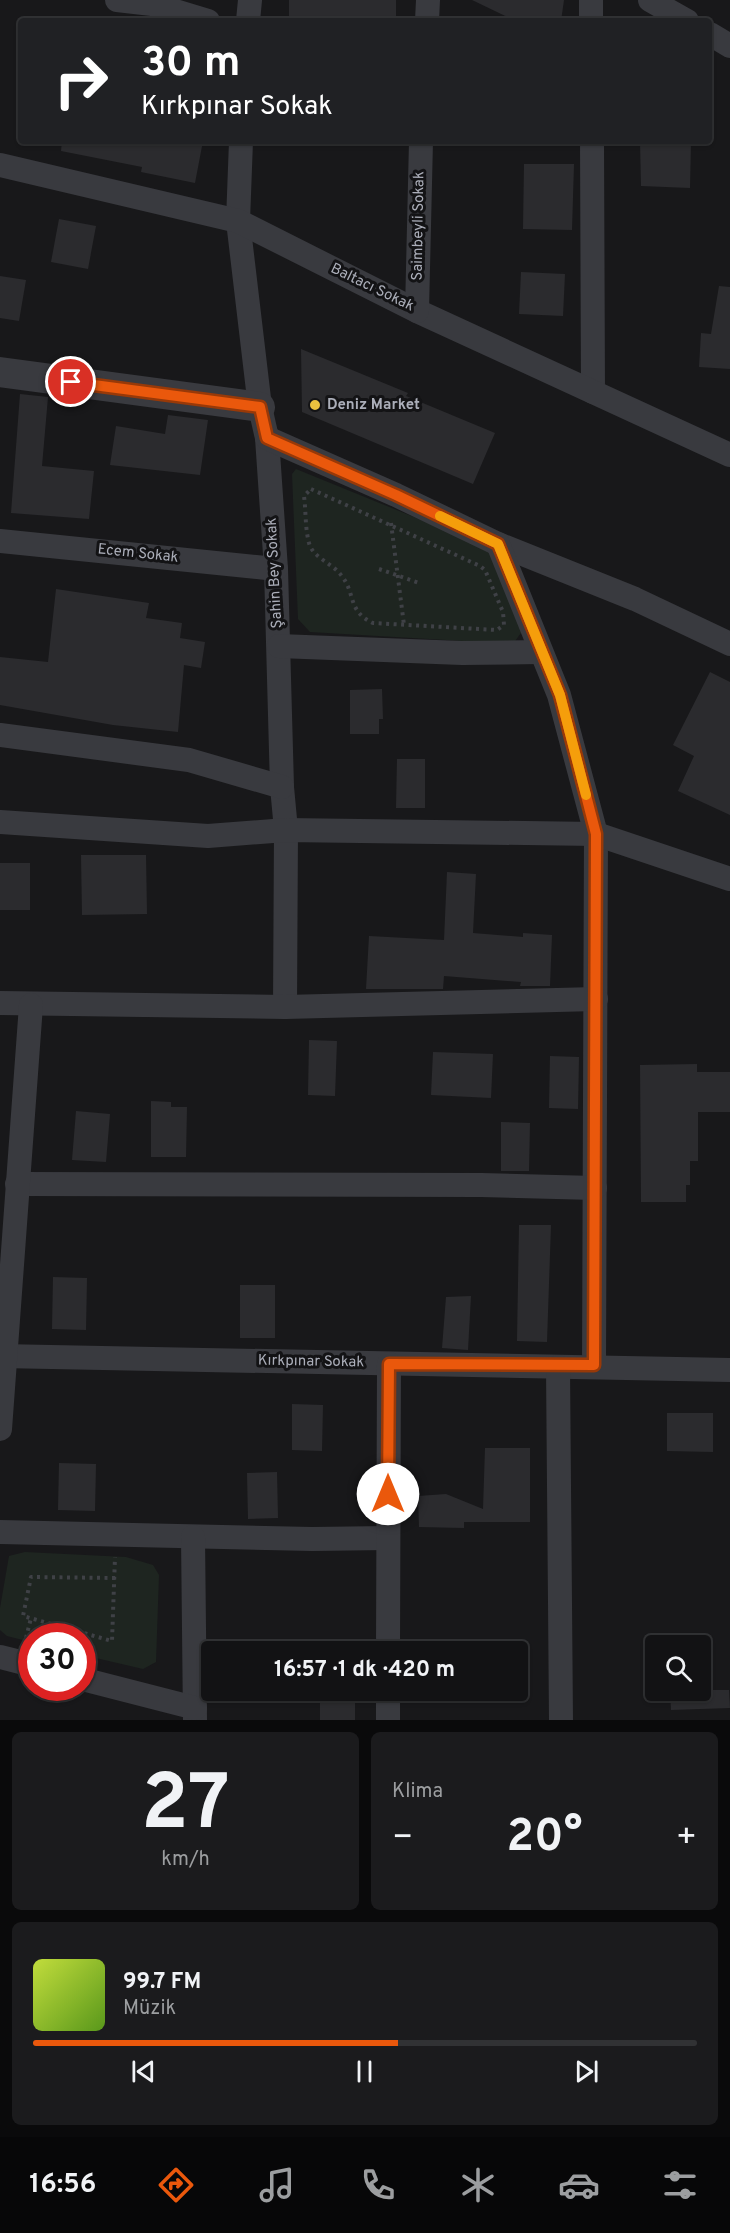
<!DOCTYPE html>
<html lang="tr">
<head>
<meta charset="utf-8">
<style>
	:root { --surface:#121214; --page:#1b1b1d; --text:#f1f3f6; --muted:#9c9ea0; --line:#313234; --accent:#ea580c }
	body { margin:0; font-family:Overpass,sans-serif; background:var(--page); color:var(--text); height:100vh; display:flex; flex-direction:column; font-size:22px; white-space:nowrap }
	* { box-sizing:border-box; margin:0 }
	p { font-size:20px; color:var(--muted) }
	.icon { flex:none; width:33px; height:33px; fill:none; stroke:currentColor; stroke-width:2; stroke-linecap:round; stroke-linejoin:round }
	.map { position:relative; height:1720px; overflow:hidden }
	.sheet { display:flex; flex-direction:column; gap:12px; padding:12px; background:#0a0a0b; flex:1 }
	.sheet>* { flex:none }
	.hud { position:absolute; left:18px; top:18px; width:694px; height:126px; border-radius:6px; box-shadow:0 2px 4px #0004,0 0 0 2px var(--line); background:#202124; color:#fff; overflow:hidden }
	.tools { position:absolute; left:645px; top:1635px; display:grid; gap:12px }
	.tools a { display:grid; place-items:center; width:66px; height:66px; border-radius:6px; background:var(--surface); box-shadow:0 2px 4px #0004,0 0 0 2px var(--line); font-size:30px }
	.speed { position:absolute; left:18px; top:1623px; display:flex; gap:12px; font-size:30px; font-weight:700; text-align:center }
	.speed>* { display:grid; place-content:center; width:78px; height:78px; border-radius:50%; background:var(--surface); box-shadow:0 2px 4px #0004,0 0 0 2px var(--line); line-height:1 }
	.speed .limit { border:9px solid #d22; background:#fff; color:#111 }
	.pin { position:absolute; display:grid; place-items:center; width:51px; height:51px; color:#fff; margin:-26px; border:3px solid #fff; border-radius:50%; box-shadow:0 2px 6px #0007 }
	.me { position:absolute; width:66px; margin:-33px; rotate:0deg; stroke-linejoin:round; filter:drop-shadow(0 0 4px #0008) }
	.turn { display:flex; align-items:center; gap:21px; height:126px; padding:0 24px; font-size:27px }
	.turn .icon { width:78px; height:78px; stroke-width:2.5 }
	.turn b { display:block; font-size:42px; line-height:51px }
	.big { font-size:45px; font-weight:700; line-height:1.1 }
	.sheet .card { flex:1; display:flex; flex-direction:column; justify-content:center; gap:9px; min-width:0; padding:0 21px; border-radius:9px; background:var(--page) }
	.sheet .dial { align-items:center; gap:0 }
	.dial b { font-size:78px; line-height:1 }
	.song { display:flex; align-items:center; gap:18px }
	.cover { width:72px; height:72px; border-radius:9px; background:linear-gradient(135deg,hsl(70 70% 55%),hsl(90 70% 35%)) }
	.played { height:6px; border-radius:3px; background:linear-gradient(90deg,var(--accent) 55%,var(--line) 55%) }
	.keys { display:flex; justify-content:space-around; direction:ltr }
	.heat { display:flex; justify-content:space-between; align-items:center; font-size:33px; direction:ltr }
	.sheet .tiles { flex:1; display:grid; gap:12px; grid-template-columns:1fr 1fr }
	.card:last-child { grid-column:span 2 }
	.trip { position:absolute; left:201px; top:1641px; width:327px; height:60px; border-radius:6px; background:var(--surface); box-shadow:0 2px 4px #0004,0 0 0 2px var(--line); font-weight:700; line-height:60px; text-align:center }
	.dock { display:flex; height:96px; justify-content:space-around; align-items:center; background:#070708; color:var(--muted) }
	.dock .icon { width:42px; height:42px }
	.dock .selected { color:var(--accent) }
	.dock b { font-size:27px; color:var(--text) }
	.map>svg:first-child { display:block }
</style>
</head>
<body>
<div class="map">
<svg width="730" height="1720" viewBox="0 0 730 1720">
	<rect width="100%" height="100%" fill="#18181a"/>
	<g fill="#1e2520">
		<path d="M 296,469 L 490,548 L 523,630 L 513,644 L 310,632 L 298,619 L 292,474 Z"/>
		<path d="M 25,1552 L 126,1557 L 153,1565 L 159,1575 L 156,1662 L 143,1669 L 83,1655 L 82,1636 L 32,1636 L 31,1642 L 7,1636 L 0,1630 L 0,1608 L 9,1556 Z"/>
	</g>
	<g fill="#2b2b2e">
		<rect x="289" y="0" width="107" height="21"/>
		<path d="M 472,0 L 564,0 L 561,21 L 516,21 Z"/>
		<path d="M 62,141 L 203,141 L 195,183 L 141,172 L 142,167 L 61,151 Z"/>
		<path d="M 640,141 L 691,141 L 690,188 L 641,186 Z"/>
		<path d="M 524,164 L 574,164 L 572,230 L 523,229 Z"/>
		<path d="M 59,219 L 96,226 L 88,269 L 51,262 Z"/>
		<path d="M 521,272 L 565,274 L 563,316 L 519,314 Z"/>
		<path d="M 0,276 L 26,280 L 19,321 L 0,318 Z"/>
		<path d="M 719,286 L 730,287 L 730,369 L 699,367 L 701,333 L 711,334 Z"/>
		<path d="M 301,349 L 408,393 L 406,396 L 495,433 L 473,484 L 302,412 Z"/>
		<path d="M 20,394 L 48,397 L 42,466 L 94,471 L 89,519 L 11,513 Z"/>
		<path d="M 168,415 L 208,420 L 200,475 L 110,465 L 116,426 L 165,434 Z"/>
		<path d="M 56,589 L 149,603 L 146,618 L 182,623 L 180,638 L 205,642 L 201,668 L 184,665 L 178,732 L 113,725 L 0,705 L 0,657 L 48,662 Z"/>
		<path d="M 710,672 L 730,682 L 730,815 L 678,791 L 694,756 L 673,745 Z"/>
		<path d="M 382,689 L 383,719 L 379,719 L 379,734 L 350,734 L 350,690 Z"/>
		<path d="M 397,759 L 425,759 L 425,808 L 396,808 Z"/>
		<path d="M 81,855 L 146,855 L 147,914 L 82,915 Z"/>
		<rect x="0" y="863" width="30" height="47"/>
		<path d="M 447,872 L 476,874 L 473,933 L 523,937 L 523,933 L 552,935 L 550,986 L 520,986 L 521,982 L 444,976 L 443,989 L 366,989 L 369,936 L 444,940 Z"/>
		<path d="M 309,1040 L 337,1041 L 335,1096 L 308,1095 Z"/>
		<path d="M 433,1052 L 493,1054 L 491,1098 L 431,1095 Z"/>
		<path d="M 550,1056 L 579,1057 L 578,1109 L 549,1108 Z"/>
		<path d="M 697,1064 L 697,1072 L 730,1072 L 730,1112 L 698,1112 L 698,1161 L 690,1161 L 690,1185 L 686,1185 L 686,1202 L 641,1202 L 640,1065 Z"/>
		<path d="M 151,1101 L 171,1102 L 171,1107 L 187,1107 L 186,1157 L 151,1157 Z"/>
		<path d="M 76,1111 L 110,1114 L 106,1162 L 72,1160 Z"/>
		<path d="M 501,1122 L 530,1123 L 529,1171 L 501,1171 Z"/>
		<path d="M 519,1225 L 551,1225 L 547,1342 L 517,1341 Z"/>
		<path d="M 53,1277 L 87,1278 L 86,1330 L 52,1329 Z"/>
		<rect x="240" y="1285" width="35" height="53"/>
		<path d="M 471,1296 L 468,1350 L 442,1348 L 446,1297 Z"/>
		<path d="M 292,1404 L 323,1405 L 322,1451 L 292,1450 Z"/>
		<path d="M 667,1413 L 713,1413 L 713,1452 L 667,1451 Z"/>
		<path d="M 485,1448 L 530,1448 L 530,1522 L 464,1522 L 464,1528 L 419,1527 L 418,1496 L 446,1494 L 483,1509 Z"/>
		<path d="M 59,1463 L 96,1464 L 95,1511 L 58,1510 Z"/>
		<path d="M 277,1472 L 278,1518 L 248,1519 L 247,1473 Z"/>
		<path d="M 670,1690 L 729,1690 L 730,1708 L 671,1710 Z"/>
		<rect x="320" y="1697" width="35" height="23"/>
	</g>
	<g fill="none" stroke-linecap="round" stroke-linejoin="round">
		<g stroke="#3f4146" stroke-width="4" stroke-dasharray="3 4.5" stroke-linecap="butt">
			<path d="M 311,489 L 480,566 L 485,570 L 503,612 L 504,625 L 497,630 L 373,623 C 347,611 356,593 341,575 C 332,563 313,558 309,543 C 305,528 306,511 304,496 Z"/>
			<path d="M 391,523 L 404,625"/>
			<path d="M 379,569 L 419,583"/>
			<path d="M 115,1578 L 31,1577 L 23,1616 L 112,1641 L 115,1557"/>
			<path d="M 26,1638 L 31,1618"/>
		</g>
		<g stroke="#393a3f" stroke-width="24">
			<path d="M 117,0 L 152,4 L 208,21"/>
			<path d="M 591,0 L 591,21"/>
			<path d="M 650,0 L 687,21"/>
			<path d="M 248,21 L 250,0"/>
			<path d="M 427,21 L 428,0"/>
			<path d="M 710,34 L 730,46"/>
			<path d="M 241,141 L 238,221 L 260,407 L 267,438 L 276,569 L 282,787 L 286,830 L 285,1007"/>
			<path d="M 592,141 L 593,392"/>
			<path d="M 0,165 L 238,221 L 417,311 L 730,455"/>
			<path d="M 417,311 L 421,141"/>
			<path d="M 267,438 L 396,495 L 498,544 L 635,599 L 730,644"/>
			<path d="M 0,541 L 276,569"/>
			<path d="M 498,544 L 559,695 L 596,834 L 594,1365"/>
			<path d="M 279,646 L 462,653 L 540,652"/>
			<path d="M 0,735 L 189,760 L 282,787"/>
			<path d="M 0,822 L 208,836 L 286,830 L 596,834 L 730,879"/>
			<path d="M 0,1003 L 285,1007 L 596,999"/>
			<path d="M 17,1184 L 481,1185 L 595,1188"/>
			<path d="M 0,1356 L 730,1370"/>
			<path d="M 558,1367 L 561,1720"/>
			<path d="M 0,1429 L 31,1005"/>
			<path d="M 0,1532 L 312,1539 L 388,1538"/>
			<path d="M 193,1537 L 195,1720"/>
			<path d="M 388,1652 L 389,1364"/>
			<path d="M 0,1657 L 32,1665"/>
			<path d="M 82,1679 L 195,1708"/>
			<path d="M 388,1720 L 388,1690"/>
		</g>
		<path stroke="#393a3f" stroke-width="30" d="M 0,372 L 260,407"/>
	</g>
	<g fill="none" stroke-linecap="round" stroke-linejoin="round">
		<g stroke="#983908" stroke-width="15">
			<path id="route" d="M 71,382 L 260,407 L 267,438 L 396,495 L 498,544 L 560,695 L 596,834 L 594,1365 L 389,1364 L 388,1494"/>
		</g>
		<use href="#route" stroke="#ea580c" stroke-width="10"/>
		<path stroke="#f59e0b" stroke-width="10" d="M 440,516 L 498,544 L 560,695 L 586,795"/>
	</g>
	<circle fill="#ebc13f" stroke="#131315" stroke-width="2" cx="315" cy="405" r="6"/>
	<g text-anchor="middle" dominant-baseline="central" stroke-width="6" stroke-linejoin="round" paint-order="stroke">
		<g font-size="15" fill="#abaeb9" stroke="#131315">
			<text transform="translate(419 226) rotate(-89)">Saimbeyli Sokak</text>
			<text transform="translate(372 288) rotate(26)">Baltacı Sokak</text>
			<text transform="translate(138 554) rotate(6)">Ecem Sokak</text>
			<text transform="translate(275 573) rotate(-93)">Şahin Bey Sokak</text>
			<text transform="translate(311 1362) rotate(1)">Kırkpınar Sokak</text>
		</g>
		<g font-size="15" font-weight="bold" fill="#abaeb9" stroke="#131315" text-anchor="start">
			<text x="327" y="405">Deniz Market</text>
		</g>
	</g>
</svg>
<div class="tools">
<a><svg class="icon" aria-label="search" viewBox="0 0 24 24"><circle cx="10" cy="10" r="6"/><path d="M15 15l6 6"/></svg></a>
</div>
<div class="speed"><div class="limit">30</div></div>
<div class="pin" style="left:71px;top:382px;background:#d93025"><svg class="icon" aria-label="arrive" viewBox="0 0 24 24"><path d="M6 21V4h12l-3 4 3 4H6"/></svg></div>
<svg class="me" style="left:388px;top:1494px" viewBox="-20 -20 40 40"><circle r="19" fill="#fff"/><path d="M0-13L10 11 0 6-10 11z" fill="#ea580c"/></svg>
<div class="trip">16:57 · 1 dk · 420 m</div>
<div class="hud">
<div class="turn"><svg class="icon" aria-label="right" viewBox="0 0 24 24"><path d="M7 20v-9h11M14 6l5 5-5 5"/></svg><div><b>30 m</b>Kırkpınar Sokak</div></div>
</div>
</div>
<section class="sheet">
<div class="tiles">
<div class="card dial"><b>27</b><p>km/h</p></div>
<div class="card"><p>Klima</p>
<div class="heat"><a>−</a><b class="big">20°</b><a>+</a></div>
</div>
<div class="card">
<div class="song"><i class="cover"></i><div><b>99.7 FM</b><p>Müzik</p></div></div>
<div class="played"></div>
<div class="keys"><svg class="icon" aria-label="previous" viewBox="0 0 24 24"><path d="M18 5L8 12l10 7zM5 5v14"/></svg><svg class="icon" aria-label="pause" viewBox="0 0 24 24"><path d="M8 5v14M16 5v14"/></svg><svg class="icon" aria-label="next" viewBox="0 0 24 24"><path d="M6 5l10 7-10 7zM19 5v14"/></svg></div>
</div>
</div>
</section>
<nav class="dock">
<b>16:56</b>
<svg class="icon selected" aria-label="directions" viewBox="0 0 24 24"><path d="M12 3l9 9-9 9-9-9zM9 14v-3h6M13 9l2 2-2 2"/></svg>
<svg class="icon" aria-label="music" viewBox="0 0 24 24"><path d="M9 18V5l10-2v13"/><circle cx="6" cy="18" r="3"/><circle cx="16" cy="16" r="3"/></svg>
<svg class="icon" aria-label="phone" viewBox="0 0 24 24"><path d="M5 4h4l2 5-3 2q2 4 5 5l2-3 5 2v4C11 20 4 13 5 4z"/></svg>
<svg class="icon" aria-label="climate" viewBox="0 0 24 24"><path d="M12 3v18M4 7l16 10M4 17L20 7"/></svg>
<svg class="icon" aria-label="car" viewBox="0 0 24 24"><path d="M5 17H2v-5l4-1 3-4h7l3 4 3 1v5h-3M9 17h6M6 11h13"/><circle cx="7" cy="17" r="2"/><circle cx="17" cy="17" r="2"/></svg>
<svg class="icon" aria-label="filters" viewBox="0 0 24 24"><path d="M4 7h16M4 17h16"/><circle cx="9" cy="7" r="2"/><circle cx="15" cy="17" r="2"/></svg>
</nav>
</body>
</html>
